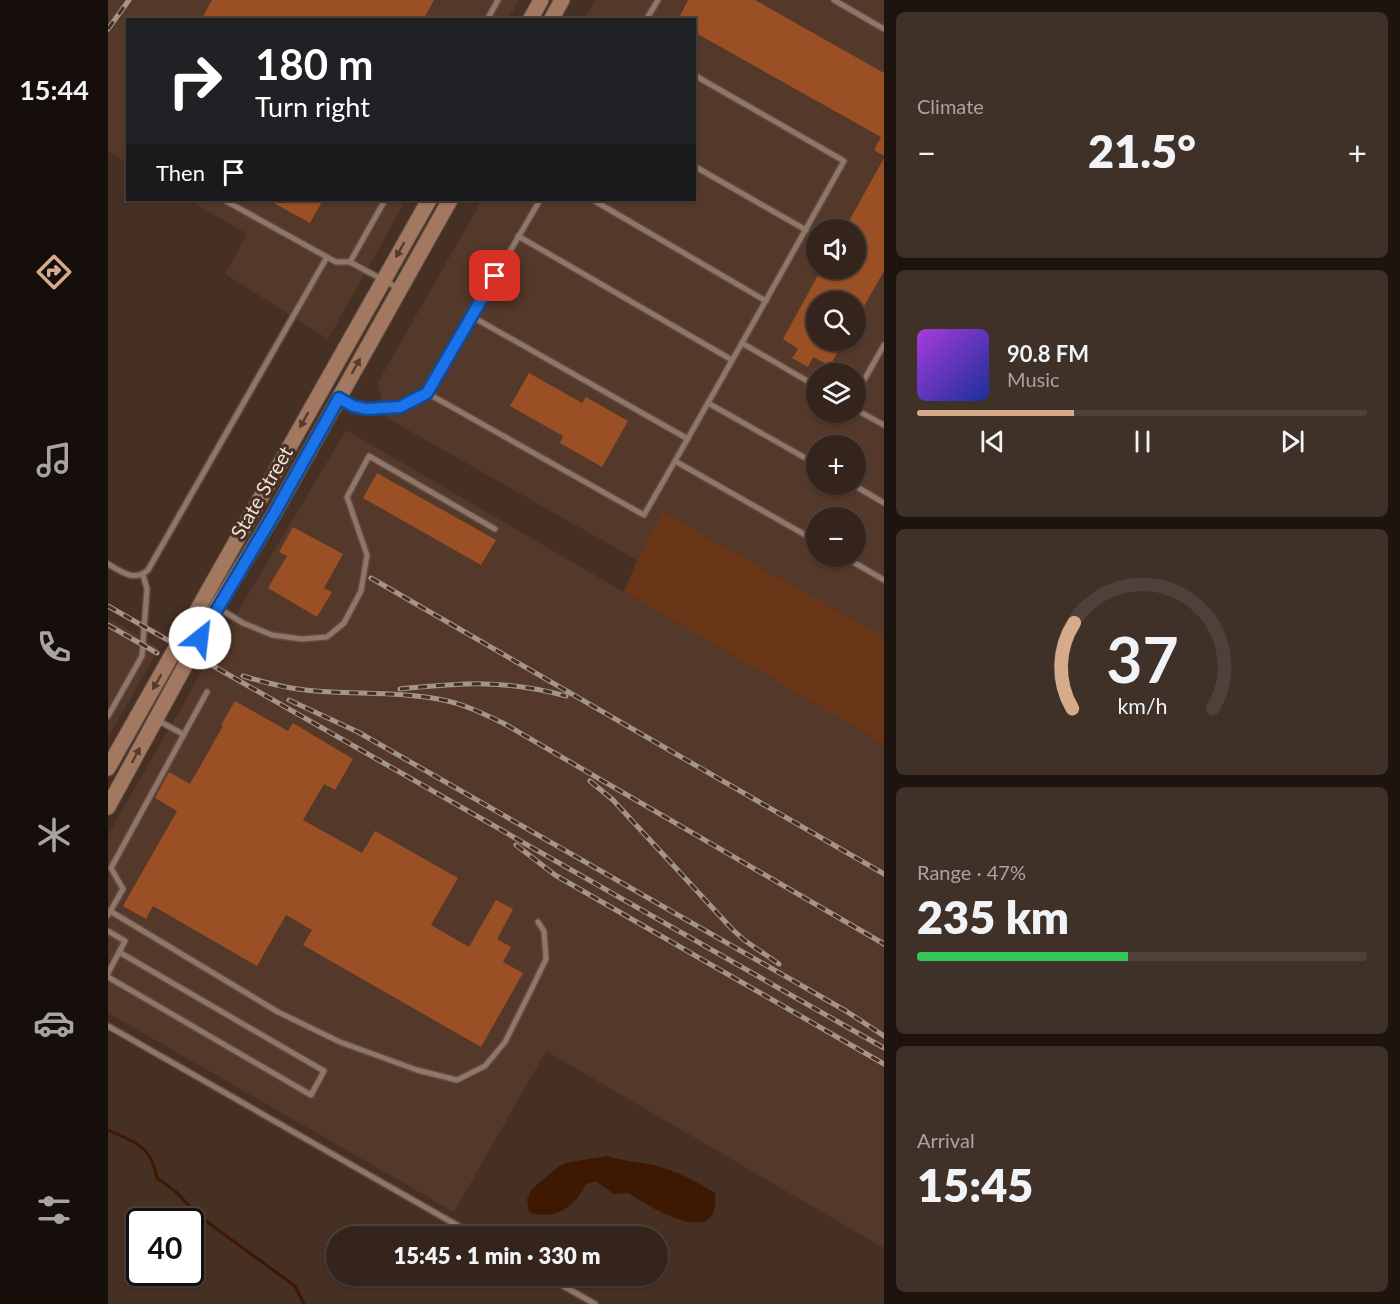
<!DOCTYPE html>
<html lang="en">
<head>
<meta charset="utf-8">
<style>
	:root { --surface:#34241b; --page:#3f3028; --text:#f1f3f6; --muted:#a9a4a3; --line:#4e413a; --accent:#d6ab8b }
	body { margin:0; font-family:Lato,sans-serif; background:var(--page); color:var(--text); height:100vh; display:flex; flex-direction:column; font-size:22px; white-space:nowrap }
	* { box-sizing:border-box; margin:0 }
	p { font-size:20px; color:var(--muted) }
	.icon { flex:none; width:33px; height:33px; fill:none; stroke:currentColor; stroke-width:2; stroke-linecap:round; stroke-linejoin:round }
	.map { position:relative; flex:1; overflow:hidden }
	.sheet { display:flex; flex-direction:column; gap:12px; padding:12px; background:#1d140f; width:516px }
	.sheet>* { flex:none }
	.guide { position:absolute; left:18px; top:18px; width:570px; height:183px; border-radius:0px; box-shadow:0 2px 4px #0004,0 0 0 2px var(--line); background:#202124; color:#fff; overflow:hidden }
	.buttons { position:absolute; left:698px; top:219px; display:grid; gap:12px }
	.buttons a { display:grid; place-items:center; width:60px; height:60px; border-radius:50%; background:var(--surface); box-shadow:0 2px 4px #0004,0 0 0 2px var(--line); font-size:30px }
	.speed { position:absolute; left:18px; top:1208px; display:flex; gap:12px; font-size:30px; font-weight:700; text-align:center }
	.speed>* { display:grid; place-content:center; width:78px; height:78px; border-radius:50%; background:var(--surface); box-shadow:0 2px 4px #0004,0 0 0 2px var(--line); line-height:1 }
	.speed .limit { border:3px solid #111; border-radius:9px; background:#fff; color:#111 }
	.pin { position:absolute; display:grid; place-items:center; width:51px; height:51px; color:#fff; margin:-26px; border-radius:12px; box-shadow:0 3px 9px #0006 }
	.me { position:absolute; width:66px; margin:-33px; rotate:29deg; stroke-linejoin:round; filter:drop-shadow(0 0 4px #0008) }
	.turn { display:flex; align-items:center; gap:21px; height:126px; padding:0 30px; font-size:27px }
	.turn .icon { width:78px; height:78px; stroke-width:2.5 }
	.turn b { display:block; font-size:42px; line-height:51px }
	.then { display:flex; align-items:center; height:57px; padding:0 30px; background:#0003; gap:12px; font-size:22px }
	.big { font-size:45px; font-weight:800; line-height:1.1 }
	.sheet .tile { flex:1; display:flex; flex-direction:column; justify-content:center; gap:9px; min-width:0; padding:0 21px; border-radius:9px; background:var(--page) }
	.sheet .dial { align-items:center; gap:0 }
	.dial svg { height:156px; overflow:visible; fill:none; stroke:var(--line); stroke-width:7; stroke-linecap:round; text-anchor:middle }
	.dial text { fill:var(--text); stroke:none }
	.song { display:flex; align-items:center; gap:18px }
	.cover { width:72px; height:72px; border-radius:9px; background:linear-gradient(135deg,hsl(280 70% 55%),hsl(230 70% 35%)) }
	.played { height:6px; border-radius:3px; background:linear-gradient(90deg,var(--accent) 35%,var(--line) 35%) }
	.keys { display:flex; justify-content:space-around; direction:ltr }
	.heat { display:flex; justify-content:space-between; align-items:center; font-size:33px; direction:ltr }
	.charge { height:9px; border-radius:4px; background:linear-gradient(90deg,#34c759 47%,var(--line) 0) }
	.trip { position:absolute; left:218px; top:1226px; width:342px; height:60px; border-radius:30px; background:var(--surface); box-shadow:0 2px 4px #0004,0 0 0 2px var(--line); font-weight:800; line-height:60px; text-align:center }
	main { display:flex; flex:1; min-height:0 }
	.menu { display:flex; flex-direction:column; width:108px; justify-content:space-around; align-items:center; background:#150e0b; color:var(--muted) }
	.menu .icon { width:42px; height:42px }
	.menu .current { color:var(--accent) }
	.menu b { font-size:27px; color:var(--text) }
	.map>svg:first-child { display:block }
</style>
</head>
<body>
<main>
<nav class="menu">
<b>15:44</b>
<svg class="icon current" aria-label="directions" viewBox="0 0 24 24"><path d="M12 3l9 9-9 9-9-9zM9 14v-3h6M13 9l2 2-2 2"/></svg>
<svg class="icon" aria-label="music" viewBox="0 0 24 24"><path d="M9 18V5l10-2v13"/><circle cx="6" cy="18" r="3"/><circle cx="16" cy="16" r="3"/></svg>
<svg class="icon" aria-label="phone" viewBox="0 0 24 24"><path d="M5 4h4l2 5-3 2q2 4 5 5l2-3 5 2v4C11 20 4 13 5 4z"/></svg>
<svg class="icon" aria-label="climate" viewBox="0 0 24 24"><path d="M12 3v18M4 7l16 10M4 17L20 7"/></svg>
<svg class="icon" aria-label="car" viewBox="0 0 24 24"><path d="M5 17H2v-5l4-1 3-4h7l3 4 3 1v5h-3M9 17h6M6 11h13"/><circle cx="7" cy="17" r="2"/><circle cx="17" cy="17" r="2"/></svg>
<svg class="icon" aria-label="filters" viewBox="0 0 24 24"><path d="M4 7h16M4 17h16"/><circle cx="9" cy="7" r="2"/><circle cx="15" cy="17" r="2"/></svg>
</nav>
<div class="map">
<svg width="776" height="1304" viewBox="0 0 776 1304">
	<rect width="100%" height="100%" fill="#463024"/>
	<g fill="#54382a" fill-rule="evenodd">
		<path d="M 0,0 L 411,0 L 400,19 L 20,20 L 19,163 L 0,151 Z"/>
		<path d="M 487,0 L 776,0 L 776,637 L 555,512 L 529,560 L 279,418 L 269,384 L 374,200 L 586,200 L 586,20 L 476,19 ZM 708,230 L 747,230 L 747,268 L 708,268 ZM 708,302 L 747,302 L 747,340 L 708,340 ZM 708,374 L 747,374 L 747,412 L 708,412 ZM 708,446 L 747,446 L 747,484 L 708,484 ZM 708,518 L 747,518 L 747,556 L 708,556 Z"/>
		<path d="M 81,200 L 298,200 L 220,339 L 117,274 L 139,234 Z"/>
		<path d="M 238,430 L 776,744 L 776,1248 L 438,1051 L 346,1212 L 0,1013 L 0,835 L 96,668 Z"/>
		<path d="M 0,618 L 51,648 L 0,738 Z"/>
	</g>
	<path fill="#693618" d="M 555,512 L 776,637 L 776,744 L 516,592 L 529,560 Z"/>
	<path fill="#3e1801" d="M 499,1156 C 515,1161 530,1162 546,1165 C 568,1171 588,1181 607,1193 C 614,1252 541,1207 521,1193 L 506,1194 L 487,1181 L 477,1185 C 467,1208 445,1221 421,1212 L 419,1199 L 424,1189 L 450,1167 L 457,1163 Z"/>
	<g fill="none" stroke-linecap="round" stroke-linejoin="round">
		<path stroke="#3e1801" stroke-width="3" d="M 0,1130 C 28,1143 43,1145 49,1178 L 67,1191 L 91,1216 L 187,1286 L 196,1304"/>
	</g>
	<g fill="#9a5024">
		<path d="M 104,0 L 326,0 L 315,20 L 93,20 Z"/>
		<path d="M 580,0 L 647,0 L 776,73 L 776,156 L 766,150 L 773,137 L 586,32 L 586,20 L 570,20 Z"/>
		<path d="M 776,158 L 776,271 L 747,322 L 747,302 L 708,302 L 708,340 L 736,340 L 722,366 L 705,357 L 700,367 L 684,358 L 690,349 L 675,339 L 714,268 L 747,268 L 747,230 L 736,230 Z"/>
		<path d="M 160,200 L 215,200 L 202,223 Z"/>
		<path d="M 421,373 L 474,403 L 478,397 L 520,421 L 494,467 L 452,443 L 455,436 L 402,406 Z"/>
		<path d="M 269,473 L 388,540 L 373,565 L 255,498 Z"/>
		<path d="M 185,527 L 235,554 L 216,588 L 224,592 L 209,617 L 160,588 L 179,556 L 171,552 Z"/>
		<path d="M 127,701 L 180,731 L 185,723 L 245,759 L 227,790 L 216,784 L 195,820 L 254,853 L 267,831 L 350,878 L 323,925 L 361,947 L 388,900 L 405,909 L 389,939 L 403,947 L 395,962 L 415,973 L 373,1047 L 195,945 L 204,930 L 178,915 L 149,966 L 45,906 L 38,919 L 15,906 L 69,811 L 47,798 L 61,772 L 82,784 L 115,726 L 113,725 Z"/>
	</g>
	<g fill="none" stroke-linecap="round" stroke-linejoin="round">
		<g stroke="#5f4c42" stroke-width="8">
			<g id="lane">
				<path d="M 726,0 L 776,29"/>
				<path d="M 379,20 L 390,0"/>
				<path d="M 538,20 L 550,0"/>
				<path d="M 586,75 L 736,161 L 634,343"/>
				<path d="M 586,166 L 698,230"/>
				<path d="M 116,200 L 228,262 L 242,262 L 277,200"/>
				<path d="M 485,200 L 658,301"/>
				<path d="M 410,236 L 624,360"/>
				<path d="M 242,262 L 290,288"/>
				<path d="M 363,316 L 580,439"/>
				<path d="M 319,393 L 536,515 L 567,461 L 708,541"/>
				<path d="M 747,396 L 776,345"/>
				<path d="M 232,399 C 249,409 274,413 293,406 C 302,403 311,397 319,393 L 432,200"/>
				<path d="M 600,403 L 708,464"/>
				<path d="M 747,409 L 776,425"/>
				<path d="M 567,461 L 634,343 L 708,386"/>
				<path d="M 744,484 L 776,503"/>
				<path d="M 735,556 L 776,580"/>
				<path d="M 0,564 C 13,572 27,582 40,570 L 219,257"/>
				<path d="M 110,608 L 135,623 L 164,635 L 194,639 L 219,637 L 236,623 L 253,591 L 259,555 L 239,497 L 261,456 L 387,529"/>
				<path d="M 0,716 L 34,656 L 39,589 L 35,575"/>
				<path d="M 49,720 L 75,734"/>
				<path d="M 2,911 L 170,1012 L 232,1042 L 309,1070 L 349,1080 L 377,1066 L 397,1042 L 423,990 L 438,959 L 436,931 L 430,922"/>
				<path d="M 0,915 L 15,889 L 3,868 L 99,692"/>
				<path d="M 0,931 L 17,941 L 0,973"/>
				<path d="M 0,977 L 203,1095 L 216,1071 L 11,952"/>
				<path d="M 0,1026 L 368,1236"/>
				<path d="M 436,1275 L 487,1304"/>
			</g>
		</g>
		<g stroke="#5f4c42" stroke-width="17">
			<g id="secondary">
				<path d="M 422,20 L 433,0"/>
				<path d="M 443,20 L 454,0"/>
				<path d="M 0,768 L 321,200"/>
				<path d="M 0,807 L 109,607 L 166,514 L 342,200"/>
			</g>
		</g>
		<use href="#lane" stroke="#907669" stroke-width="5"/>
		<use href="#secondary" stroke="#a37861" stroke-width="15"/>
		<g stroke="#a5948a" stroke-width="5">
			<g id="rail">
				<path d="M 0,29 L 21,0"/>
				<path d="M 263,578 L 776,874"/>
				<path d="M 0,606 L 776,1048"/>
				<path d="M 0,625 L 49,653"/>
				<path d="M 135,676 C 155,682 176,688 197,690 C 243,695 290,691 335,700 C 356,704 376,714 395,723 L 776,944"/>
				<path d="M 292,689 C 355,683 395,679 458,696"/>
				<path d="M 181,700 L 250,732 L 738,1011 L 776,1036"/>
				<path d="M 482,781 L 505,800 L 624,929 L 636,940 L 671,964"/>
				<path d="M 408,845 L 447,875 L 776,1064"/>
			</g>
		</g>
		<use href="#rail" stroke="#463024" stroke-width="3" stroke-dasharray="9" stroke-linecap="butt"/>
	</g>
	<defs><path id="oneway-solid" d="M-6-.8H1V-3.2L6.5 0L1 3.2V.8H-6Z" transform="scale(1.5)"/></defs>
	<g fill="#543b2d">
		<use href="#oneway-solid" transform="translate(292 250) rotate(119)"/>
		<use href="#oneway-solid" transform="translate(248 366) rotate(-61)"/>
		<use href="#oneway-solid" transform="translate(196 420) rotate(119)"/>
		<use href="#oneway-solid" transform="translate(49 682) rotate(120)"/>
		<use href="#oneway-solid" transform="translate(28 755) rotate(-62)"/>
	</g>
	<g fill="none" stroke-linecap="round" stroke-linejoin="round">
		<g stroke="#114b97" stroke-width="15">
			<path id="route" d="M 92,638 L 166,514 L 231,398 L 245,406 L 258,409 L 292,407 L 319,393 L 387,276"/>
		</g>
		<use href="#route" stroke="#1a73e8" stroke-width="10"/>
	</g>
	<g text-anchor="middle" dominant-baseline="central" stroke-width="6" stroke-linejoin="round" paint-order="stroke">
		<g font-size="20" fill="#efe1d9" stroke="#463024">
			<text transform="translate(153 492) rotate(-60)">State Street</text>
		</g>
	</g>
</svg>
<div class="buttons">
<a><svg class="icon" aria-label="sound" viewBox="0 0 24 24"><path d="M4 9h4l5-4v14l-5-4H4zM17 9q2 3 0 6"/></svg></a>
<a><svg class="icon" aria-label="search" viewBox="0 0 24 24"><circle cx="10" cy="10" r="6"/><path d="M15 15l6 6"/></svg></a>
<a><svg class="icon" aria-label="layers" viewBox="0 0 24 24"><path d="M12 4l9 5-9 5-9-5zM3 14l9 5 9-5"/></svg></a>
<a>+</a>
<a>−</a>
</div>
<div class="speed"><div class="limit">40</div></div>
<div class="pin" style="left:387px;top:276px;background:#d93025"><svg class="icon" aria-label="arrive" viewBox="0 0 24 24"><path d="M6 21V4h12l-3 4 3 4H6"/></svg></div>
<svg class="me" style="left:92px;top:638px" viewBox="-20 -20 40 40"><circle r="19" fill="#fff"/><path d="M0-13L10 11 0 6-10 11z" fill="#1a73e8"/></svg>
<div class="trip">15:45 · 1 min · 330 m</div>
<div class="guide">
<div class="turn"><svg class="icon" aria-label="right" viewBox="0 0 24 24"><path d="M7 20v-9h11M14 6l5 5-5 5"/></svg><div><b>180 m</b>Turn right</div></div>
<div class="then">Then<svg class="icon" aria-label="arrive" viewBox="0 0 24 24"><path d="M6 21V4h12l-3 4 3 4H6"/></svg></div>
</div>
</div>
<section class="sheet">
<div class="tile"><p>Climate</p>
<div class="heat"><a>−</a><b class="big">21.5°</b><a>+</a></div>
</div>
<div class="tile">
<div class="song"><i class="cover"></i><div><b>90.8 FM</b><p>Music</p></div></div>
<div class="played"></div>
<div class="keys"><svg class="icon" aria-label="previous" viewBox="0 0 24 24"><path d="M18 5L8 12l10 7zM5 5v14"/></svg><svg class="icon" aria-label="pause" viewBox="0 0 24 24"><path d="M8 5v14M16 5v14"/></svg><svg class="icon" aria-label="next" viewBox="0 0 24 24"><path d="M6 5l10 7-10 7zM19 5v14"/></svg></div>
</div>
<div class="tile dial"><svg viewBox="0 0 100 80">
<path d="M14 69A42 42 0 1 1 86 69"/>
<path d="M14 69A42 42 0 0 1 15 25" stroke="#d6ab8b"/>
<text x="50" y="56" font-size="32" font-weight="700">37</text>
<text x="50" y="72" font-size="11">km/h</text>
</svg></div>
<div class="tile"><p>Range · 47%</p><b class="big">235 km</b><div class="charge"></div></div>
<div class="tile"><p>Arrival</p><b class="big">15:45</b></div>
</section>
</main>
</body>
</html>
